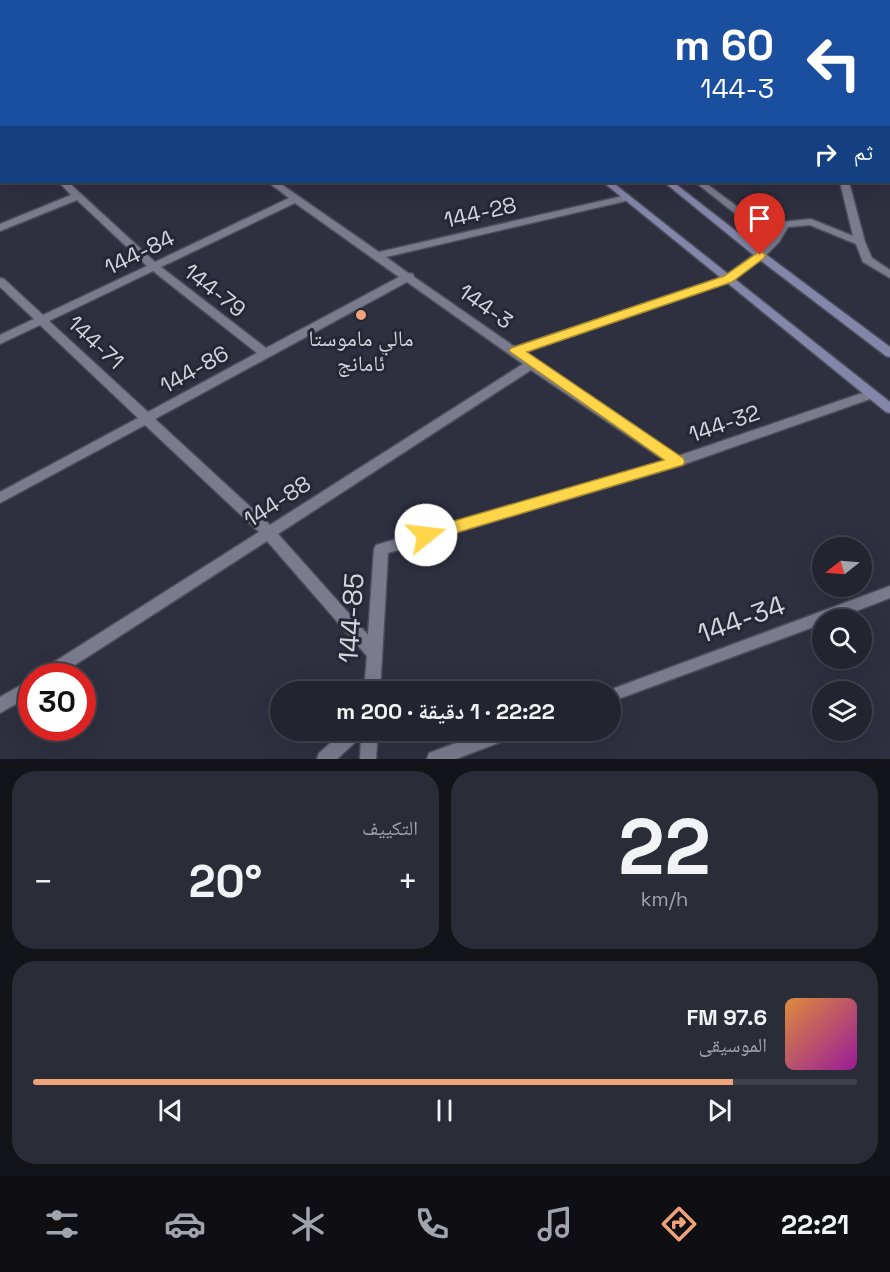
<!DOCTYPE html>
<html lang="ar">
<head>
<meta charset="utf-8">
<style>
	:root { --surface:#222430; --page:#2a2c38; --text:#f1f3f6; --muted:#a2a4ab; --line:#3f414c; --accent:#f0a279 }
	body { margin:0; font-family:"Space Grotesk","Noto Naskh Arabic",sans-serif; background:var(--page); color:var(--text); direction:rtl; height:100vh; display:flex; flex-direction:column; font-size:22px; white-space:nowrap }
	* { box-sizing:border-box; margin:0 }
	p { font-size:20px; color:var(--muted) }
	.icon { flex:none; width:33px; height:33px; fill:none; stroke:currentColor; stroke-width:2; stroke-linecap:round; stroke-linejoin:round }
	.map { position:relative; height:759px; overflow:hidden; direction:ltr }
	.panel { display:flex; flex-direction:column; gap:12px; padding:12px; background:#13141a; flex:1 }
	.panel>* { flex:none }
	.banner { position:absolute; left:0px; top:0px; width:891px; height:183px; box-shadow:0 6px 24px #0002,0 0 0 2px var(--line); direction:rtl; background:#1a4fa0; color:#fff; overflow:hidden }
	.needle { width:39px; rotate:253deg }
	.tools { position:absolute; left:812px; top:537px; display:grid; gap:12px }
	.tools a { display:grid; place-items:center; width:60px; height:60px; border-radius:50%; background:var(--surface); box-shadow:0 6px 24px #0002,0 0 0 2px var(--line); font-size:30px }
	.speed { position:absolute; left:18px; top:663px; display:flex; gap:12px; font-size:30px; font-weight:700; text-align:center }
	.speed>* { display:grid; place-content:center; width:78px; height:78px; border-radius:50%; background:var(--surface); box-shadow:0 6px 24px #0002,0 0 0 2px var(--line); line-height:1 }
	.speed .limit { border:9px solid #d22; background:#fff; color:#111 }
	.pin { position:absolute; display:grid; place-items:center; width:51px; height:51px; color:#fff; margin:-62px -26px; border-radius:50% 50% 50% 0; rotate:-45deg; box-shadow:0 0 6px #0007 }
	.pin .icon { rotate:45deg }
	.me { position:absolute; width:66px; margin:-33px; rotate:74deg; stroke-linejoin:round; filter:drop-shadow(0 0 4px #0008) }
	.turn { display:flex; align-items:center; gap:21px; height:126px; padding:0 18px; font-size:27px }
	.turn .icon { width:78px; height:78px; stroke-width:2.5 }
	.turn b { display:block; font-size:42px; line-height:51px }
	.then { display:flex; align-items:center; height:57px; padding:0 18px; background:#0003; gap:12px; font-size:22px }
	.big { font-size:45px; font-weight:800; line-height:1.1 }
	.panel .card { flex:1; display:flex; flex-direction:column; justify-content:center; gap:9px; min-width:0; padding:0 21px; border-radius:24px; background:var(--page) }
	.panel .dial { align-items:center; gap:0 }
	.dial b { font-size:78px; line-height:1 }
	.song { display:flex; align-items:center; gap:18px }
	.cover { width:72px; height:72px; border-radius:9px; background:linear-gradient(135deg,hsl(30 70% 55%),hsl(300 70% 35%)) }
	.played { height:6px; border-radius:3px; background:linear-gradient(90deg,var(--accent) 85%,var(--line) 85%) }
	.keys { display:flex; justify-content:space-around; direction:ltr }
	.heat { display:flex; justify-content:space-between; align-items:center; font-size:33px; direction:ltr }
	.panel .tiles { flex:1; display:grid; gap:12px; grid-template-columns:1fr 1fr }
	.card:last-child { grid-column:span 2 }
	.trip { position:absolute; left:270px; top:681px; width:351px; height:60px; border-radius:30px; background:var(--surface); box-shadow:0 6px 24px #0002,0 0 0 2px var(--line); font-weight:800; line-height:60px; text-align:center; direction:rtl }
	.menu { display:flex; height:96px; justify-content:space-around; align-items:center; background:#0e0e13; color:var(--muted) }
	.menu .icon { width:42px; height:42px }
	.menu .active { color:var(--accent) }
	.menu b { font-size:27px; color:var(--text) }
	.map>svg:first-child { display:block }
</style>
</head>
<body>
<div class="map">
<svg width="890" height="759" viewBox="0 0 890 759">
	<rect width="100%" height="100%" fill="#2e3040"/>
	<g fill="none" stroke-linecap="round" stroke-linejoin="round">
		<g stroke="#4c4d5a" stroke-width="3">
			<g id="street">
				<path d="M 4,0 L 12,0 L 13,2 L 5,2 Z"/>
				<path d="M 110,0 L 124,0 L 108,2 Z"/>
				<path d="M 549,0 L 557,0 L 549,2 Z"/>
				<rect x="664" y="0" width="8" height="2"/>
				<rect x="785" y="0" width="8" height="2"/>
				<rect x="0" y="37" width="2" height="4"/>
				<path d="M 0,99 L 2,99 L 0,105 Z"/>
				<path d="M 0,117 L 2,118 L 2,124 L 0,123 Z"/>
				<path d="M 59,182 L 68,182 L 155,262 L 289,198 L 268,182 L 278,182 L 379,252 L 627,195 L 630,196 L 630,200 L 386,257 L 408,273 L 413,274 L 414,277 L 515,347 L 724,277 L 756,253 L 769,240 L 695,182 L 704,182 L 774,234 L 781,222 L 811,219 L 853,236 L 840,182 L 849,182 L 865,242 L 872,258 L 890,270 L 890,278 L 863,262 L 856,244 L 810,225 L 788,227 L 779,242 L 764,257 L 732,281 L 523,353 L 678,456 L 868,391 L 872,390 L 878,394 L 876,397 L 682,465 L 388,553 L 380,692 L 364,692 L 367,656 L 267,541 L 58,676 L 38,676 L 40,671 L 259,532 L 145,425 L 0,503 L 0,492 L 138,418 L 40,325 L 0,344 L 0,335 L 34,319 L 0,287 L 0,278 L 4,279 L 43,315 L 147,266 L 77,200 L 0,231 L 0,224 L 71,195 ZM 295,203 L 399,277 L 266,348 L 161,267 ZM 153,271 L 257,353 L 148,412 L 49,321 ZM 407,282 L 523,364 L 270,525 L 155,419 ZM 531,370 L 665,461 L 376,545 L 374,549 L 368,635 L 278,534 Z"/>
				<path d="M 890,586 L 890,598 L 833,620 L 822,620 L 822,624 L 610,702 L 610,692 L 604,692 Z"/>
				<path d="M 32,679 L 32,695 L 0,713 L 0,697 Z"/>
				<path d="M 345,730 L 378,730 L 376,759 L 360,759 L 361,737 L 337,759 L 317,759 L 319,753 Z"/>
				<path d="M 491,730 L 521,730 L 519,735 L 456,759 L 427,759 L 429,753 Z"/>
			</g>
		</g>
		<g stroke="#4c4d5a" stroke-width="3">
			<g id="secondary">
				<path d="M 376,0 L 384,0 L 385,2 L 377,2 Z"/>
				<path d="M 428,0 L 436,0 L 437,2 L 429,2 Z"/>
				<path d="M 603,182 L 612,182 L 890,402 L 890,413 L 886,412 Z"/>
				<path d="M 664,182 L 673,182 L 764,253 L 890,347 L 890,357 L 886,356 L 756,257 Z"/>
			</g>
		</g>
		<use href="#street" fill="#7a7c8e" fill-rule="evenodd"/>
		<use href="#secondary" fill="#8386a9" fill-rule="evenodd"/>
	</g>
	<path fill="#ffd54a" stroke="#a68a30" stroke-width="1.5" d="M 760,251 L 766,255 L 764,258 L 732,282 L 527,352 L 683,458 L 685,462 L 683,465 L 426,542 L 421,540 L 419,535 L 421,531 L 426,529 L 664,460 L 509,351 L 511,348 L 724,276 Z"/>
	<circle fill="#f0a279" stroke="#252735" stroke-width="2" cx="361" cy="315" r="6"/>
	<g text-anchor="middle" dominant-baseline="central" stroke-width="6" stroke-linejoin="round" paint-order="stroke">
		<g font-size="22" fill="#d3d4de" stroke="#252735">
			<text transform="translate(480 212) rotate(-13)">144-28</text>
			<text transform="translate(139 252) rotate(-26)">144-84</text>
			<text transform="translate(215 290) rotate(38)">144-79</text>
			<text transform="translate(486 306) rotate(35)">144-3</text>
			<text transform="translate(96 342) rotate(43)">144-71</text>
			<text transform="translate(194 369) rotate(-29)">144-86</text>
			<text transform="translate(724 423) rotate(-19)">144-32</text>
			<text transform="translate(277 501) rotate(-33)">144-88</text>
		</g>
		<g font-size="22" fill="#d3d4de" stroke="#252735">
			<text x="361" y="338">مالي ماموستا<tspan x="361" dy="25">ئامانج</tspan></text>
		</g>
		<g font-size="27" fill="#d3d4de" stroke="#252735">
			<text transform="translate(351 618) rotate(-86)">144-85</text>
			<text transform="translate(741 619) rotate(-20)">144-34</text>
		</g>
	</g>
</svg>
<div class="tools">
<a><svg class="needle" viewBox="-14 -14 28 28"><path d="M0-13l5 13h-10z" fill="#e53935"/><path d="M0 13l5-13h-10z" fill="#a2a4ab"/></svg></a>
<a><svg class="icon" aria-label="search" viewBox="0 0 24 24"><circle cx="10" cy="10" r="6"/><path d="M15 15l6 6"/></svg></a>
<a><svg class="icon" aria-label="layers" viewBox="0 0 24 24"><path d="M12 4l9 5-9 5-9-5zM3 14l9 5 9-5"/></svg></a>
</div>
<div class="speed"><div class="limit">30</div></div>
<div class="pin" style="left:760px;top:255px;background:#d93025"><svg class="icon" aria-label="arrive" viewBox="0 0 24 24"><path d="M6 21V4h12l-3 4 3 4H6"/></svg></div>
<svg class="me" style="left:426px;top:535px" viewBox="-20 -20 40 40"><circle r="19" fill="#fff"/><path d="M0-13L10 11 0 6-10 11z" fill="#ffd54a"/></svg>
<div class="trip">22:22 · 1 دقيقة · 200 m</div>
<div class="banner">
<div class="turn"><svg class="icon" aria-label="left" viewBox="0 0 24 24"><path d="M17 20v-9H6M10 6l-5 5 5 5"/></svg><div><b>60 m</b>144-3</div></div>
<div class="then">ثم<svg class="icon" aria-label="right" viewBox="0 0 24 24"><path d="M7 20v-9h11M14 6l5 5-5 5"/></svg></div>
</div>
</div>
<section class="panel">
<div class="tiles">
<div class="card dial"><b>22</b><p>km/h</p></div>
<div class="card"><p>التكييف</p>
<div class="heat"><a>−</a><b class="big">20°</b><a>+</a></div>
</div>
<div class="card">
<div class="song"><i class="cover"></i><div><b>97.6 FM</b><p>الموسيقى</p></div></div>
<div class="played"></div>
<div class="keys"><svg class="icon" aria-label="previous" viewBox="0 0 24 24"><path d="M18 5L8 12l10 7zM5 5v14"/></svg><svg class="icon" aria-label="pause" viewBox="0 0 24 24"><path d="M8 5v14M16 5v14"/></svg><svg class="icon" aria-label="next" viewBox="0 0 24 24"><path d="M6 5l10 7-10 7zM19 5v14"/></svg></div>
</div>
</div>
</section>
<nav class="menu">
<b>22:21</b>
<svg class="icon active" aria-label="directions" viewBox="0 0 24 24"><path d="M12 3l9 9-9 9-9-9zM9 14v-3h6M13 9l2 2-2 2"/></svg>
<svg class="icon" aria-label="music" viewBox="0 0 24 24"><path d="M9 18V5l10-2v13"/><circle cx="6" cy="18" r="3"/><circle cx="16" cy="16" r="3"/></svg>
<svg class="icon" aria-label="phone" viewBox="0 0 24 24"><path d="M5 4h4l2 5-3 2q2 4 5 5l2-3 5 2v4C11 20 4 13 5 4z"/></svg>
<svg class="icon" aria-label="climate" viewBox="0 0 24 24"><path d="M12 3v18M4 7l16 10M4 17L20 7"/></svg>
<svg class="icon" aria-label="car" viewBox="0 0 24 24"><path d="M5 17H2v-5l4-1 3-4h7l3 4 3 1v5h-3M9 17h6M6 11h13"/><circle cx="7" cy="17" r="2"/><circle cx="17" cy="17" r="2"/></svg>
<svg class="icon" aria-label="filters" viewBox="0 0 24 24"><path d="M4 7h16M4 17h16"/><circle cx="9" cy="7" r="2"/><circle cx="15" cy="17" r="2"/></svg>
</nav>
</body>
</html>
